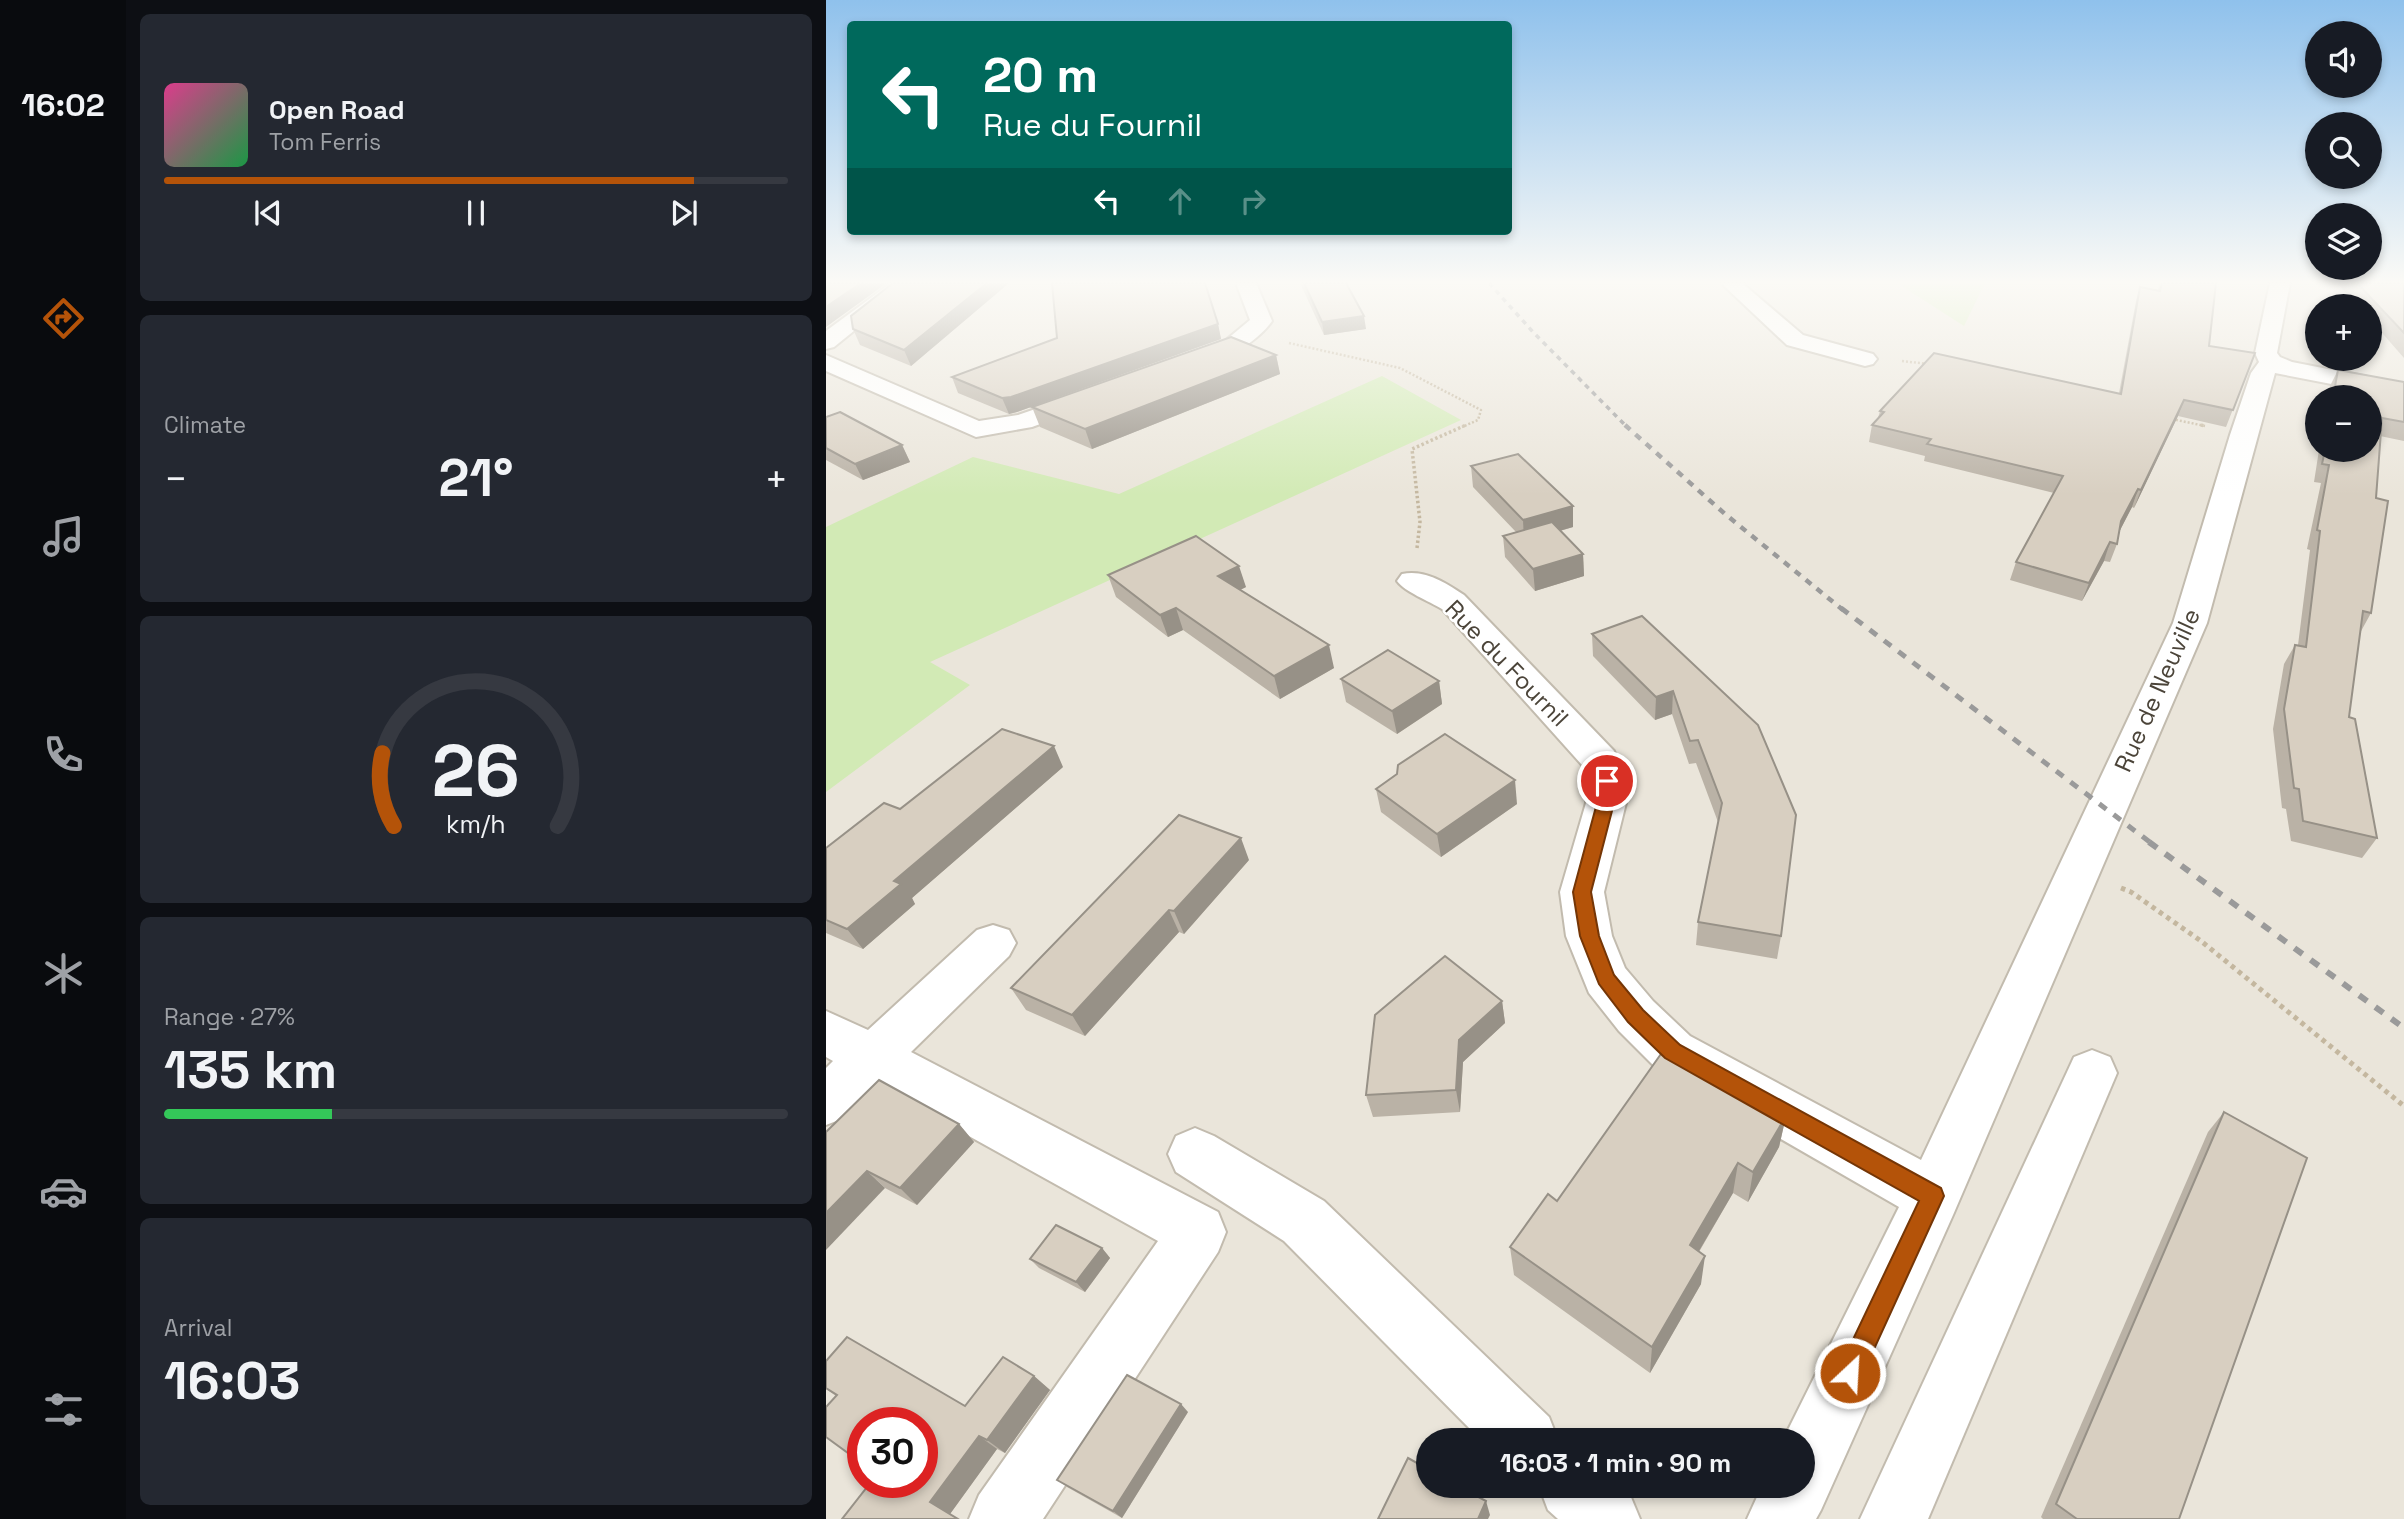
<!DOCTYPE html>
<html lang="en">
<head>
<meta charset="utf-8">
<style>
	:root { --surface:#171b24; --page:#242831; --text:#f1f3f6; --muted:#9ea1a6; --line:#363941; --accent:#b45309 }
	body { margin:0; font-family:"Space Grotesk",sans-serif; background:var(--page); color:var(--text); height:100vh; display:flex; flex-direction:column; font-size:26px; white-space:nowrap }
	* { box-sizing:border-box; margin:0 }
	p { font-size:23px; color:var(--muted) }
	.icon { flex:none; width:38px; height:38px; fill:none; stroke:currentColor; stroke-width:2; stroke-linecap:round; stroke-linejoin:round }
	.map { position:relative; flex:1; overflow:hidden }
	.sheet { display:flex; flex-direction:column; gap:14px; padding:14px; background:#0d0f14; width:700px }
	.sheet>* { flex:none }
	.top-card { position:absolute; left:21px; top:21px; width:665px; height:214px; border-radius:7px; box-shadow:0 4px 10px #0003; background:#00695c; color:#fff; overflow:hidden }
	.tools { position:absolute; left:1479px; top:21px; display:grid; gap:14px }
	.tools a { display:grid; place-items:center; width:77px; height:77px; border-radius:50%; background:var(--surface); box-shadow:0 4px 10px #0003; font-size:35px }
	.speed { position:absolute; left:21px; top:1407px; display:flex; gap:14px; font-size:35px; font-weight:700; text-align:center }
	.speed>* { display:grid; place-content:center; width:91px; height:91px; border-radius:50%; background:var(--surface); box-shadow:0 4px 10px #0003; line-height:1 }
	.speed .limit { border:10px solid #d22; background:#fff; color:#111 }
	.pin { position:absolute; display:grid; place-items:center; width:60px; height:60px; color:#fff; margin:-30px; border:4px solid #fff; border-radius:50%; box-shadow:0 2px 7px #0007 }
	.me { position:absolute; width:77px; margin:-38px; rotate:25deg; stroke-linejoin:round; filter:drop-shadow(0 0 5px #0008) }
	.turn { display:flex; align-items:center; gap:24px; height:147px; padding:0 21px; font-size:32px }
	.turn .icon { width:91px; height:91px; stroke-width:2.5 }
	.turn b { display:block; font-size:49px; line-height:60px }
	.lanes { display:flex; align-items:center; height:66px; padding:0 21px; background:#0003; justify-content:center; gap:35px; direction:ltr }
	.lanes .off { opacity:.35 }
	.big { font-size:52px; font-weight:800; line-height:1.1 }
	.sheet .tile { flex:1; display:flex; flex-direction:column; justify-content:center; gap:10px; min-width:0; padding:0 24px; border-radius:10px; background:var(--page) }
	.sheet .dial { align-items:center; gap:0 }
	.dial svg { height:182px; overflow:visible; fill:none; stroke:var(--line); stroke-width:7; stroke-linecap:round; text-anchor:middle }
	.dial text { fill:var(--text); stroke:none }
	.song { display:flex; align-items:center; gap:21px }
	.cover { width:84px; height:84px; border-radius:10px; background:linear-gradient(135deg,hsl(330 70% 55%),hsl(140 70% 35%)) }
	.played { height:7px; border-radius:4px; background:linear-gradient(90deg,var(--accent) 85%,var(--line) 85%) }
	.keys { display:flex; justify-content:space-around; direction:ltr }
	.heat { display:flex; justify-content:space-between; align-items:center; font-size:38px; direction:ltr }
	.charge { height:10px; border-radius:5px; background:linear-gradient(90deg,#34c759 27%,var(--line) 0) }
	.trip { position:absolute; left:590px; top:1428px; width:399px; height:70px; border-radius:35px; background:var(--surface); box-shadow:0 4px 10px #0003; font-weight:800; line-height:70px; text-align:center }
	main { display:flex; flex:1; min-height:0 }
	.dock { display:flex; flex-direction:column; width:126px; justify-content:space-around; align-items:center; background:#090b0e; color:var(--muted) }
	.dock .icon { width:49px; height:49px }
	.dock .selected { color:var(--accent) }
	.dock b { font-size:32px; color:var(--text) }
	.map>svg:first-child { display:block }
</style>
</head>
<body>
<main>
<nav class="dock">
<b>16:02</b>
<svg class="icon selected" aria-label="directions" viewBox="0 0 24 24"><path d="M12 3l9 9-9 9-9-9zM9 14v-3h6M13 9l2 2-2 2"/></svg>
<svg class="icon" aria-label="music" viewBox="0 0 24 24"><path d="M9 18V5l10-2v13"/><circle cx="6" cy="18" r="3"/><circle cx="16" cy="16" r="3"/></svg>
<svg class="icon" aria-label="phone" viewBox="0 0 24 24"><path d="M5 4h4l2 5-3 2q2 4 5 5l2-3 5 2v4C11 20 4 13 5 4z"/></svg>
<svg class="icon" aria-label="climate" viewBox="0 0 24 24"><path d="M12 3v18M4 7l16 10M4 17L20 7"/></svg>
<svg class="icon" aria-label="car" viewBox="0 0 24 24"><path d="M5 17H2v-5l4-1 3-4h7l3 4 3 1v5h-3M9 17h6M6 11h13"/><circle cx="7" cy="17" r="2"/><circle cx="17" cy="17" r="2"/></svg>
<svg class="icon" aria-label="filters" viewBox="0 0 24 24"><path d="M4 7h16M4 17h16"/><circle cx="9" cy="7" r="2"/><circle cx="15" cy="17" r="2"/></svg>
</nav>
<section class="sheet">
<div class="tile">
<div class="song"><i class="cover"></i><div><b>Open Road</b><p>Tom Ferris</p></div></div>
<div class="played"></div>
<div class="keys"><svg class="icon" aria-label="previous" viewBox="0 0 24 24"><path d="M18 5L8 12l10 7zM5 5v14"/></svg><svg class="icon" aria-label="pause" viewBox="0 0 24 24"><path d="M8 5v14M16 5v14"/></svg><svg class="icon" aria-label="next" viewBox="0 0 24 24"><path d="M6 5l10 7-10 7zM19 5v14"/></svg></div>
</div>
<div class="tile"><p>Climate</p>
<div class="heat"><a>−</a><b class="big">21°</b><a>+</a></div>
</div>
<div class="tile dial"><svg viewBox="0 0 100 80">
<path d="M14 69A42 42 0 1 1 86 69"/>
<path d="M14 69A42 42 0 0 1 9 37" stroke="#b45309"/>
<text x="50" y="56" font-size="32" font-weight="700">26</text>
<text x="50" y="72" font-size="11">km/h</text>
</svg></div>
<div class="tile"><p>Range · 27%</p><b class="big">135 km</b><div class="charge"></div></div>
<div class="tile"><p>Arrival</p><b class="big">16:03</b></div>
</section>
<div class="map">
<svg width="1578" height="1519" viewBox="0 0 1578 1519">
	<rect width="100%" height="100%" fill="#f6f3ec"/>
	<path fill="#eae5da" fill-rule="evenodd" d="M 0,283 L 1578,283 L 1578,1519 L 0,1519 ZM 1491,306 L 1544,306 L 1544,359 L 1491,359 ZM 1491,397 L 1544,397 L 1544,450 L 1491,450 ZM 37,1423 L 96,1423 L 96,1482 L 37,1482 ZM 602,1440 L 976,1440 L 976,1486 L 602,1486 Z"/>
	<g fill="#d2eab5">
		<path d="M 1071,283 L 1159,283 L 1138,326 Z"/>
		<path d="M 556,376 L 635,420 L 104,662 L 144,685 L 0,792 L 0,527 L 147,457 L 293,494 Z"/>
	</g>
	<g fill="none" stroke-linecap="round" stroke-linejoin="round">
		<g stroke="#c2bbae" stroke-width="4">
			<g id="minor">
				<path d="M 65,283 L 87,283 L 8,347 L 0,349 L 0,331 Z"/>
				<path d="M 410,283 L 430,283 L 446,321 C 431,343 384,373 357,366 L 353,361 L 357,356 L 400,340 L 424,320 Z"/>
				<path d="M 895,283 L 916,283 L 977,335 L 1047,354 L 1051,359 L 1047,364 L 1039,366 L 961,345 Z"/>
				<path d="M 1444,283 L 1464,283 L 1451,353 L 1454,357 L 1466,362 L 1578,384 L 1578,398 L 1449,373 L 1381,623 L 1127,1215 L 995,1510 L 990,1519 L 921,1519 L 936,1486 L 976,1486 L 976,1440 L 957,1440 L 1073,1207 L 828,1066 L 793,1031 L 763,993 L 740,936 L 734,892 L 760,803 L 761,781 L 756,765 L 616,609 C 603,601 579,592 571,581 L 576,574 C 599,569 620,583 638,595 L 788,751 L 801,781 L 800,803 L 778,892 L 786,936 L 799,968 L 827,1001 L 864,1036 L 1095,1160 L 1347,623 L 1404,435 L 1425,373 L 1433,362 L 1429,353 Z"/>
				<path d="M 0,355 L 153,421 L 192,415 L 259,392 L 268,394 L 271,399 L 268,404 L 206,427 L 150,437 L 0,371 Z"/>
				<path d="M 167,925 L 183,930 L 190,943 L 183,956 L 85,1052 L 392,1212 L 400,1232 L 392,1252 L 217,1519 L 143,1519 L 153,1495 L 332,1241 L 51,1085 L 18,1118 L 0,1125 L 0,1068 L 7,1061 L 0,1057 L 0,1011 L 42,1030 L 151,930 Z"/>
				<path d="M 1266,1050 L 1284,1057 L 1291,1073 L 1102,1519 L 1034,1519 L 1248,1057 Z"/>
				<path d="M 369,1128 L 388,1136 L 498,1201 L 723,1417 L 732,1440 L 655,1440 L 458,1241 L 350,1172 L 342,1154 L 350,1136 Z"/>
				<path d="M 713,1486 L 794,1486 L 804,1495 L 814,1519 L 732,1519 L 722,1510 Z"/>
			</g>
		</g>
		<g stroke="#c4b79f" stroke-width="2.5" stroke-dasharray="2 2" stroke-linecap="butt">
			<path d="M 463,343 L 574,368 L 655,410 L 652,420 L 636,427"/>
			<path d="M 1076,361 L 1102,364"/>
			<path d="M 1346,419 L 1379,426"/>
		</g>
		<g stroke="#c4b79f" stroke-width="3.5" stroke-dasharray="2.5 2.5" stroke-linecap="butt">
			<path d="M 1375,425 L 1379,426"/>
			<path d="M 591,548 L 594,522 L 586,449 L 640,425"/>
		</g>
		<path stroke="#c4b79f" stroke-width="5" stroke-dasharray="4.5 4.5" stroke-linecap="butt" d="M 1295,888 L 1305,892 L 1375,941 L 1578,1106"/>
		<use href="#minor" fill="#fff" fill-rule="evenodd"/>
		<path stroke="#9a9a9a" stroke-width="3.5" stroke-dasharray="5 5" stroke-linecap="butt" d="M 663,283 L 707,332 L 801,427"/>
		<path stroke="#9a9a9a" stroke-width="4.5" stroke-dasharray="7 7" stroke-linecap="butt" d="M 799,425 L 899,514 L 1017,610"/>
		<path stroke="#9a9a9a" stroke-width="5" stroke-dasharray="9 9" stroke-linecap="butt" d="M 1015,608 L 1325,843"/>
		<path stroke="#9a9a9a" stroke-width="6" stroke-dasharray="10 10" stroke-linecap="butt" d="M 1323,842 L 1578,1028"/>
	</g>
	<g fill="#bab2a6">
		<path d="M 67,283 L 183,283 L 85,366 L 34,345 L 27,329 Z"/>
		<path d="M 474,283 L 520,283 L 540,329 L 498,335 Z"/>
		<path d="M 1333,283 L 1390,283 L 1383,346 L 1429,353 L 1400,427 L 1352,416 L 1308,508 L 1306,507 L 1294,530 L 1291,544 L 1284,562 L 1278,561 L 1256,601 L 1184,580 L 1190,562 L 1228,493 L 1098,461 L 1099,456 L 1043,442 L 1046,425 L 1052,418 L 1054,411 L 1293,393 L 1310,301 L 1314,287 L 1332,291 Z"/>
		<path d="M 1511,283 L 1578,283 L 1578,358 L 1544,319 L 1544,306 L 1532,306 Z"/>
		<path d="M 392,324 L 395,339 L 191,412 L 183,414 L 132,393 L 126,377 Z"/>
		<path d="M 450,355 L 454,374 L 266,449 L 214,427 L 206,407 Z"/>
		<path d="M 1512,370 L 1578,382 L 1578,441 L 1554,436 L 1550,498 L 1545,613 L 1534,633 L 1523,717 L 1551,838 L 1536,858 L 1465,841 L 1460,809 L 1456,808 L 1447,729 L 1458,664 L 1469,645 L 1472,645 L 1484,550 L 1481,549 L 1495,483 L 1488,482 L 1493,450 L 1544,450 L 1544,397 L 1502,397 L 1504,386 Z"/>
		<path d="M 0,417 L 76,445 L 84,462 L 37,480 L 0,460 Z"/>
		<path d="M 645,466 L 747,506 L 747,527 L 734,531 L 757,554 L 758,576 L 709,591 L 679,557 L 677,536 L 690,532 L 647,487 Z"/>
		<path d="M 282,575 L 420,587 L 414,590 L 508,668 L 454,699 L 357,630 L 342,637 L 290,597 Z"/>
		<path d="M 766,634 L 932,725 L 955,936 L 951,959 L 870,945 L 872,922 L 892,822 L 870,763 L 863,764 L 846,714 L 829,720 L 767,656 Z"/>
		<path d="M 515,679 L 613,681 L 616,704 L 571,734 L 520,702 Z"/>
		<path d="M 237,767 L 86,898 L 89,904 L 37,949 L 0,933 L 0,848 L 74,809 Z"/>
		<path d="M 550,789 L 691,804 L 615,857 L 555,812 Z"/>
		<path d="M 423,860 L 358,934 L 353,932 L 259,1036 L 200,1010 L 185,988 Z"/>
		<path d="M 676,1001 L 679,1023 L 637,1062 L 634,1112 L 547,1117 L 540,1095 Z"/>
		<path d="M 1398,1112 L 1353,1519 L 1217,1519 L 1215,1517 L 1382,1132 Z"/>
		<path d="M 960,1116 L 953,1147 L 922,1202 L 907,1193 L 873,1252 L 875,1284 L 824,1373 L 688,1275 L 684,1247 L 731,1201 Z"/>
		<path d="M 133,1124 L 148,1142 L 91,1205 L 59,1188 L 0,1132 Z"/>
		<path d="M 276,1248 L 284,1258 L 259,1292 L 213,1268 L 204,1259 Z"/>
		<path d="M 0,1361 L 139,1406 L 208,1376 L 224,1390 L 179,1453 L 171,1449 L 124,1514 L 16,1519 L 96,1482 L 10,1396 L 0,1389 Z"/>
		<path d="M 362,1412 L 296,1518 L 241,1487 L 231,1480 Z"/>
	</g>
	<g fill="#979187">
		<path d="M 35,283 L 61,283 L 0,327 L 0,307 Z"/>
		<path d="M 161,283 L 183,283 L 85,366 L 78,350 Z"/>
		<path d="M 538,316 L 540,329 L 498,335 L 496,322 Z"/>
		<path d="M 392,324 L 395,339 L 191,412 L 183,414 L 176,398 Z"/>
		<path d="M 450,355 L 454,374 L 266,449 L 259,429 Z"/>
		<path d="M 1358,400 L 1352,416 L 1308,508 L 1315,490 Z"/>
		<path d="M 76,445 L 84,462 L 37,480 L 29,464 Z"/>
		<path d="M 1312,489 L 1306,507 L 1289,540 L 1295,521 Z"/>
		<path d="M 747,506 L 747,527 L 698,541 L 697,520 Z"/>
		<path d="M 1284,542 L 1278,561 L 1256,601 L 1263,583 Z"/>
		<path d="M 757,554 L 758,576 L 709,591 L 707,569 Z"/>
		<path d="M 413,566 L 420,587 L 398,598 L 392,576 Z"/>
		<path d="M 350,608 L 357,630 L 342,637 L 334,615 Z"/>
		<path d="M 503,645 L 508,668 L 454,699 L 448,676 Z"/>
		<path d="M 613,681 L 616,704 L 571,734 L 566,711 Z"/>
		<path d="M 847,691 L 846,714 L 829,720 L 830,697 Z"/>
		<path d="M 228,746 L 237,767 L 86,898 L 89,904 L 37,949 L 21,929 L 68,881 Z"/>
		<path d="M 689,780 L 691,804 L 615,857 L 611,834 Z"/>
		<path d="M 415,838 L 423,860 L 358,934 L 348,911 Z"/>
		<path d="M 343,910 L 353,932 L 259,1036 L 246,1015 Z"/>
		<path d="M 676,1001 L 679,1023 L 637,1062 L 634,1112 L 630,1090 L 633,1040 Z"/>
		<path d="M 960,1116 L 953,1147 L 922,1202 L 927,1172 Z"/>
		<path d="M 133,1124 L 148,1142 L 91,1205 L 74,1188 Z"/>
		<path d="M 912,1163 L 907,1193 L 860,1273 L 864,1245 Z"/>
		<path d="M 41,1171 L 59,1188 L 0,1250 L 0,1213 Z"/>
		<path d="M 276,1248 L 284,1258 L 259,1292 L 250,1282 Z"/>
		<path d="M 879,1256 L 875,1284 L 824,1373 L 826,1347 Z"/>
		<path d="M 208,1376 L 224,1390 L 179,1453 L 161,1440 Z"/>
		<path d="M 355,1404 L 362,1412 L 296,1518 L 287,1511 Z"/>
		<path d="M 153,1436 L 171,1449 L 124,1514 L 104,1502 Z"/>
		<path d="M 660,1501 L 664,1515 L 662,1519 L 652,1519 Z"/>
	</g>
	<g fill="#d8cfc1" stroke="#979187" stroke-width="2">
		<path d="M 0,283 L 35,283 L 0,307 Z"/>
		<path d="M 67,283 L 161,283 L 78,350 L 27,329 L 25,316 Z"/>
		<path d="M 226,283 L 379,283 L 392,324 L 185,397 L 176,398 L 126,377 L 231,338 Z"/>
		<path d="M 478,283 L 520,283 L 538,316 L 496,322 Z"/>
		<path d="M 1336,283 L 1390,283 L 1383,346 L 1429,353 L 1407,410 L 1358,400 L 1315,490 L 1312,489 L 1295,521 L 1291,544 L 1284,542 L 1263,583 L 1190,562 L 1237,476 L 1101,444 L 1105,439 L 1046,425 L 1058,412 L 1054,411 L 1108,353 L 1295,394 L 1314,287 L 1334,291 Z"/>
		<path d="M 1531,283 L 1578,283 L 1578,333 Z"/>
		<path d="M 405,337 L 450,355 L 259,429 L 206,407 Z"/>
		<path d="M 1512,370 L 1578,382 L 1578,422 L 1556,418 L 1550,498 L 1562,501 L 1545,613 L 1537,611 L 1523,717 L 1529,719 L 1551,838 L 1477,821 L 1473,789 L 1468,788 L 1458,709 L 1469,645 L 1480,647 L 1494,531 L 1491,530 L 1503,465 L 1496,464 L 1499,450 L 1544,450 L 1544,397 L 1507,397 Z"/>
		<path d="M 14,412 L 76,445 L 29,464 L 0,448 L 0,417 Z"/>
		<path d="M 692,454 L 747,506 L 697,520 L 645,466 Z"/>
		<path d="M 726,522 L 757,554 L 707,569 L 677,536 Z"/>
		<path d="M 370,536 L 413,566 L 392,576 L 503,645 L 448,676 L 350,608 L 334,615 L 282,575 Z"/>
		<path d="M 816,616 L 932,725 L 970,815 L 955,936 L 872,922 L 896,803 L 872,740 L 864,741 L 847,691 L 830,697 L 766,634 Z"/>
		<path d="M 562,650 L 613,681 L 566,711 L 515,679 Z"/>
		<path d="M 176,729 L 228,746 L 68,881 L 75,884 L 21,929 L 0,920 L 0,848 L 58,803 L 74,809 Z"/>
		<path d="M 619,734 L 689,780 L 611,834 L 550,789 L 571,774 L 572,765 Z"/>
		<path d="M 353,815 L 415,838 L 348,911 L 343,910 L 246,1015 L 185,988 Z"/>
		<path d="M 619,956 L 676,1001 L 633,1040 L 630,1090 L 540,1095 L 549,1015 Z"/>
		<path d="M 842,1044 L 931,1094 L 960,1116 L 927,1172 L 912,1163 L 864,1245 L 879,1256 L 826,1347 L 684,1247 L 722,1194 L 731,1201 Z"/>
		<path d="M 53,1080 L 133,1124 L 74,1188 L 41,1171 L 0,1213 L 0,1132 Z"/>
		<path d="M 1398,1112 L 1481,1158 L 1353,1519 L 1251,1519 L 1230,1504 Z"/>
		<path d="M 230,1225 L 276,1248 L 250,1282 L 204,1259 Z"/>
		<path d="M 21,1337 L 139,1406 L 177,1357 L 208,1376 L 161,1440 L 153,1436 L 104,1502 L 132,1519 L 16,1519 L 45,1482 L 96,1482 L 96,1423 L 37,1423 L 37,1464 L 0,1437 L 0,1407 L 11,1395 L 0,1388 L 0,1361 Z"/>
		<path d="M 301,1375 L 355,1404 L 287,1511 L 231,1480 Z"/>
		<path d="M 582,1458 L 602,1469 L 602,1486 L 632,1486 L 660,1501 L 652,1519 L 552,1519 Z"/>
	</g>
	<linearGradient id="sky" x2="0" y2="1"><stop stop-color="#8fc1ec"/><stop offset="0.57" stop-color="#fbfaf6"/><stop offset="1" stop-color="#fbfaf6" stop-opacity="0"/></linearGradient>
	<rect width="1578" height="495" fill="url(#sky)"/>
	<path fill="#b45309" stroke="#753606" stroke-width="2" d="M 781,775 L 789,781 L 788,803 L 765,892 L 773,936 L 788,975 L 817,1010 L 854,1045 L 1115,1188 L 1118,1196 L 1033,1382 L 1024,1385 L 1015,1382 L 1011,1373 L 1093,1201 L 839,1058 L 802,1022 L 773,984 L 754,936 L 747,892 L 771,803 L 773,781 Z"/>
	<g text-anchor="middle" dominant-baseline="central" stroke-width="5" stroke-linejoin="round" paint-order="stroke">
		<g font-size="24" fill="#4b4439" stroke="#fff">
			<text transform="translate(681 663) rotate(46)">Rue du Fournil</text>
			<text transform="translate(1331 690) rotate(-66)">Rue de Neuville</text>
		</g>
	</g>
</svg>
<div class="tools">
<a><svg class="icon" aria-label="sound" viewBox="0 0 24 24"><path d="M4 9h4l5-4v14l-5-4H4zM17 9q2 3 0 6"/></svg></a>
<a><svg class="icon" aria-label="search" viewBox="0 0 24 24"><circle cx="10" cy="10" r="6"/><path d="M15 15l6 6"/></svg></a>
<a><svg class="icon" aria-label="layers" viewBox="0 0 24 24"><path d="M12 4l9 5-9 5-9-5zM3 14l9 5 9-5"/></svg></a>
<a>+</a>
<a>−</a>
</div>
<div class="speed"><div class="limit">30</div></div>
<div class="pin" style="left:781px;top:781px;background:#d93025"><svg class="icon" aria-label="arrive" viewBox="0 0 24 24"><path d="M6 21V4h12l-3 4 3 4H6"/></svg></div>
<svg class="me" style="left:1024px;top:1373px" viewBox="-20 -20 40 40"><circle r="17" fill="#b45309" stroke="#fff" stroke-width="3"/><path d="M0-11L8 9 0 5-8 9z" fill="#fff"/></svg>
<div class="trip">16:03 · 1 min · 90 m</div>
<div class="top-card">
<div class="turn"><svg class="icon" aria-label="left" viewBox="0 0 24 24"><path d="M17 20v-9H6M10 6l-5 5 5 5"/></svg><div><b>20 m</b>Rue du Fournil</div></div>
<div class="lanes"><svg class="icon" aria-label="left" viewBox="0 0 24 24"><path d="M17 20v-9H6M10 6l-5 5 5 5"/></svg><svg class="icon off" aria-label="ahead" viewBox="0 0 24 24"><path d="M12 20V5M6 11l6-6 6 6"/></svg><svg class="icon off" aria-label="right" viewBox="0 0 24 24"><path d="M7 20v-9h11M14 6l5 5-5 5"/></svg></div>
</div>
</div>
</main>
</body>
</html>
